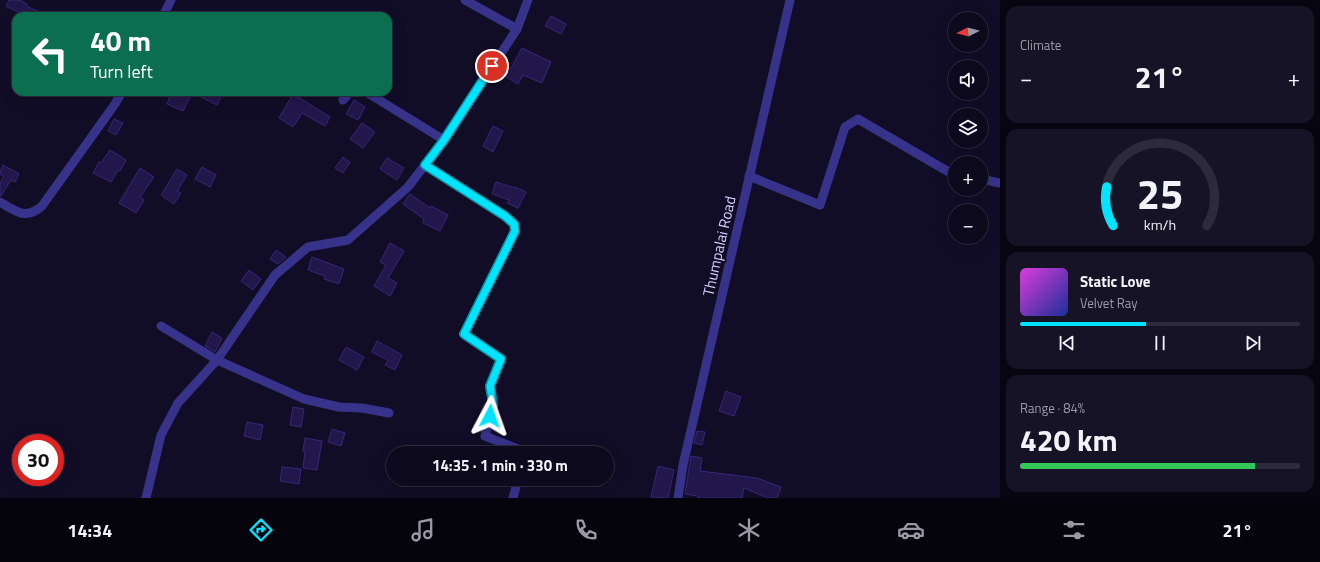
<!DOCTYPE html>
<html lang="en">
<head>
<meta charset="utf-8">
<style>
	:root { --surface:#0d0a1d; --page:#161326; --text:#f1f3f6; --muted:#9a9aa4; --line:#2d2b3b; --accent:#00e4fe }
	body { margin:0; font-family:"Titillium Web",sans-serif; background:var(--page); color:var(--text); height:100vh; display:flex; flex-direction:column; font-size:15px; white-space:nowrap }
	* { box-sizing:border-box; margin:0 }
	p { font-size:13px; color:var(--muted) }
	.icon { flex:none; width:22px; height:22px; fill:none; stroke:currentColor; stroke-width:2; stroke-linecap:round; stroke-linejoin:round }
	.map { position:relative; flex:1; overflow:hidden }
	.panel { display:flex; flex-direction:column; gap:6px; padding:6px; background:#070610; width:320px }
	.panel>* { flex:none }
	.top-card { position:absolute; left:12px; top:12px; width:380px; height:84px; border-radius:12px; box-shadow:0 4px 16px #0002,0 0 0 1px var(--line); background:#0b6e4f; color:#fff; overflow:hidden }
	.needle { width:26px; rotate:264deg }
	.fabs { position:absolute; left:948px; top:12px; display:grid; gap:8px }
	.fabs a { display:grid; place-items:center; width:40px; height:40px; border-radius:50%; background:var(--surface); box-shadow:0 4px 16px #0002,0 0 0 1px var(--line); font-size:20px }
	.speed { position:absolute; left:12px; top:434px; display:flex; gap:8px; font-size:20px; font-weight:700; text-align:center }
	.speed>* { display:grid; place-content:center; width:52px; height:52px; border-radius:50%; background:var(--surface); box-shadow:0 4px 16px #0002,0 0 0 1px var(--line); line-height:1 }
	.speed .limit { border:6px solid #d22; background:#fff; color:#111 }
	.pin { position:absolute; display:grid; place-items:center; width:34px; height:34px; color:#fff; margin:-17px; border:2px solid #fff; border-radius:50%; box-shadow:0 1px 4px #0007 }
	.me { position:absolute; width:44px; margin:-22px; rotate:4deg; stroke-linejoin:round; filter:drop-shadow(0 0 3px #0008) }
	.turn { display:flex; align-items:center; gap:14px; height:84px; padding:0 12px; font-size:18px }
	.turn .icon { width:52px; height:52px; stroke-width:2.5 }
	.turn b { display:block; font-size:28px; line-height:34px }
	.big { font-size:30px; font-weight:700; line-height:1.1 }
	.panel .tile { flex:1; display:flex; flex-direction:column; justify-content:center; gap:6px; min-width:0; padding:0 14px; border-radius:12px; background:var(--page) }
	.panel .dial { align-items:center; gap:0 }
	.dial svg { height:104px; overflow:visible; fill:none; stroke:var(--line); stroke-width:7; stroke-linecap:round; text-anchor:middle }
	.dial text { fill:var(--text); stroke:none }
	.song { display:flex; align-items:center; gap:12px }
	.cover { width:48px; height:48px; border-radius:6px; background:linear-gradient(135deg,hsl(300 70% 55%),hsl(230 70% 35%)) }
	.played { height:4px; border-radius:2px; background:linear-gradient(90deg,var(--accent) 45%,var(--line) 45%) }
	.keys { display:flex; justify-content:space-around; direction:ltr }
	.heat { display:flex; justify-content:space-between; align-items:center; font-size:22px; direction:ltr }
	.charge { height:6px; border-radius:3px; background:linear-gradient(90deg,#34c759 84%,var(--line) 0) }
	.trip { position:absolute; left:386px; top:446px; width:228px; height:40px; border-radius:20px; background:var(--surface); box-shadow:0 4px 16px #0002,0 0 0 1px var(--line); font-weight:700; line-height:40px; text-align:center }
	.menu { display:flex; height:64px; justify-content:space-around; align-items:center; background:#05040c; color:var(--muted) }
	.menu .icon { width:28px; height:28px }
	.menu .active { color:var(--accent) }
	.menu b { font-size:18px; color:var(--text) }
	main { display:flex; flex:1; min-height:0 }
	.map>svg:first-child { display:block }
</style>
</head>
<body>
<main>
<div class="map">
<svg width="1000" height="498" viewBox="0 0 1000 498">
	<rect width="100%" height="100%" fill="#110d27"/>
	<g fill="#21174a" stroke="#372778">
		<path d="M 9,0 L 20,0 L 27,4 L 26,6 L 49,16 L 26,16 L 6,6 Z"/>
		<path d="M 551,16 L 566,24 L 561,34 L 545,26 Z"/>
		<path d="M 522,48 L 551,62 L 542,83 L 523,75 L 518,84 L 506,77 Z"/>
		<path d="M 172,92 L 179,92 L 190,97 L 183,111 L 167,104 Z"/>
		<path d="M 204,92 L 223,92 L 217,105 L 201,97 Z"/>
		<path d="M 293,94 L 330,117 L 325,126 L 302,113 L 293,127 L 279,118 Z"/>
		<path d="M 354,100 L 365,107 L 358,120 L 346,114 Z"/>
		<path d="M 114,119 L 123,123 L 116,135 L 108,131 Z"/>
		<path d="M 362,123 L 375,132 L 363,148 L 350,139 Z"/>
		<path d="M 493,126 L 503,131 L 493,152 L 483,146 Z"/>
		<path d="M 110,150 L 126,160 L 120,171 L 118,170 L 111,182 L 93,173 L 99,162 L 101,163 Z"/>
		<path d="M 343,157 L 350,162 L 343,173 L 335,168 Z"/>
		<path d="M 387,158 L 404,168 L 397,180 L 380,169 Z"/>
		<path d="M 3,165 L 19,174 L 15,182 L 11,180 L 1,196 L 0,196 L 0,183 L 4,176 L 0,174 L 0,172 Z"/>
		<path d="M 202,167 L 216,175 L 210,187 L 195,179 Z"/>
		<path d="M 140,168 L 154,177 L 140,197 L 144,200 L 136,213 L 119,203 Z"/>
		<path d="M 177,169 L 187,175 L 177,191 L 181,193 L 174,204 L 161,195 Z"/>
		<path d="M 496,182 L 515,188 L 515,187 L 526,192 L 518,208 L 507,203 L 509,200 L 492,194 Z"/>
		<path d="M 410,194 L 430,208 L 431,206 L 448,215 L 440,231 L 423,223 L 424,219 L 403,204 Z"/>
		<path d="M 390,243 L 404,251 L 388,278 L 397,283 L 390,296 L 374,286 L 386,265 L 380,262 Z"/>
		<path d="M 276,250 L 286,257 L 278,264 L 270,259 Z"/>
		<path d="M 312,257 L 344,269 L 339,284 L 324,279 L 325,276 L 308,270 Z"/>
		<path d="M 249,270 L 261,279 L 253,290 L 241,281 Z"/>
		<path d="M 212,332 L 222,338 L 215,352 L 205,346 Z"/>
		<path d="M 377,341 L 402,355 L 395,370 L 385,365 L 388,360 L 372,352 Z"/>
		<path d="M 346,347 L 364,357 L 357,370 L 339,360 Z"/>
		<path d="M 726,391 L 741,397 L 734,416 L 719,411 Z"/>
		<path d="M 293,407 L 304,409 L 301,427 L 290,425 Z"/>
		<path d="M 247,422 L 263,425 L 260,440 L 244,436 Z"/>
		<path d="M 332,429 L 345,433 L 341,446 L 328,442 Z"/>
		<path d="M 697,431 L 705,432 L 702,445 L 694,443 Z"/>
		<path d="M 305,438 L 322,441 L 317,470 L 303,468 L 305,451 L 303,451 Z"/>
		<path d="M 691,456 L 702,458 L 700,471 L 757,478 L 781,487 L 777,498 L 768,498 L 744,488 L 742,498 L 698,498 L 698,496 L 685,494 Z"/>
		<path d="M 658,466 L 674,470 L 668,498 L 651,497 Z"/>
		<path d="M 282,467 L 301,469 L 299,484 L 280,481 Z"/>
	</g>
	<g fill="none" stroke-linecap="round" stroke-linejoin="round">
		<g stroke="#37338a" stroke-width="9">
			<path d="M 465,0 L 517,29"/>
			<path d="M 163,16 L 171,0"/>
			<path d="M 366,92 L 444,140"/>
			<path d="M 343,100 L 350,92"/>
			<path d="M 425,165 L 505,216 L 514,224 L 515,231 L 464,334 L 501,359 L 490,386 L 493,405 L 485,436 L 523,451 L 524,453"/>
			<path d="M 749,176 L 820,205 L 845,127 L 858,119 L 947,171 L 955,173"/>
			<path d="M 981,179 L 1000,183"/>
			<path d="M 0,202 C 16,212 26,220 42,206 L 115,104 L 122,92"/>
			<path d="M 161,326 L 217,360 L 304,399 L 339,407 L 362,408 L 389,413"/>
			<path d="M 146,498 L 161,435 L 178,403 L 217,360 L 275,275 L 308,247 L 348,240 L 408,187 L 444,140 L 517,29 L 528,0"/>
			<path d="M 513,498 L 518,479"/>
			<path d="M 678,498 L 683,465 L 790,0"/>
		</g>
	</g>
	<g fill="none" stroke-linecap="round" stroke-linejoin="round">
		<g stroke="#0094a5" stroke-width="10">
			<path id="route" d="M 490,416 L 493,405 L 490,386 L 501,359 L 464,334 L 515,231 L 514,224 L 505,216 L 425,165 L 444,140 L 492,66"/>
		</g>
		<use href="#route" stroke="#00e4fe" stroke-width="7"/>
	</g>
	<g text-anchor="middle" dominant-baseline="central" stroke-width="4" stroke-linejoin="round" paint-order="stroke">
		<g font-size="15" fill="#d8d3ff" stroke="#110d27">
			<text transform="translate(719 246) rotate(-77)">Thumpalai Road</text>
		</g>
	</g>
</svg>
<div class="fabs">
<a><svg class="needle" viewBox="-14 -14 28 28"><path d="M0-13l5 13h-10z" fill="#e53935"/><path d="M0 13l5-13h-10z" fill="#9a9aa4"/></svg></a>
<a><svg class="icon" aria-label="sound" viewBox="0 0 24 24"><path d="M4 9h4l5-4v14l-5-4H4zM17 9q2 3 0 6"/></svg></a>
<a><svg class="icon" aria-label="layers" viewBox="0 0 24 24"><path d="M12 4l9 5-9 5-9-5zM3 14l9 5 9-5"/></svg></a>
<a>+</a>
<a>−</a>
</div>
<div class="speed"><div class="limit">30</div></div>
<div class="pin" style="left:492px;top:66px;background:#d93025"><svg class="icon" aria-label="arrive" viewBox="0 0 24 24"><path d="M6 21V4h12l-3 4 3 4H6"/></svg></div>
<svg class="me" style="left:490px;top:416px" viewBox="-20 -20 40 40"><path d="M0-17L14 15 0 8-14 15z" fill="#00e4fe" stroke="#fff" stroke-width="4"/></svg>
<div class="trip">14:35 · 1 min · 330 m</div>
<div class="top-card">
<div class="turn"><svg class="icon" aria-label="left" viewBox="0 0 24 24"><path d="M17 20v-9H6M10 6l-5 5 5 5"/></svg><div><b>40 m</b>Turn left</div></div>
</div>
</div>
<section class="panel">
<div class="tile"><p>Climate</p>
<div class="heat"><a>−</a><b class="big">21°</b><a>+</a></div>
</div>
<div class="tile dial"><svg viewBox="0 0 100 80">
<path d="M14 69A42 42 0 1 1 86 69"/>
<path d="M14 69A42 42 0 0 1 9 39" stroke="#00e4fe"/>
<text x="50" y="56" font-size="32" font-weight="700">25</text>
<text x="50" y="72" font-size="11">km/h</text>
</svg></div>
<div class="tile">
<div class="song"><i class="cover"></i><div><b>Static Love</b><p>Velvet Ray</p></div></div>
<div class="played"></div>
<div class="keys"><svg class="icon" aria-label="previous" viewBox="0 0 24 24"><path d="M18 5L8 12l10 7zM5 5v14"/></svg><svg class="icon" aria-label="pause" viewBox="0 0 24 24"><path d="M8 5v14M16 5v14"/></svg><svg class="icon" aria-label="next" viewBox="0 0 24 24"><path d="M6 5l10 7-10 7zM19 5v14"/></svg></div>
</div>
<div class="tile"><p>Range · 84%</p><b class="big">420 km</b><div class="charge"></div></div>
</section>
</main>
<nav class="menu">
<b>14:34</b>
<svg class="icon active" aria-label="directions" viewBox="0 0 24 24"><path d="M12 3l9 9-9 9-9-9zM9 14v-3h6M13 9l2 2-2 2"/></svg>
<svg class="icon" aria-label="music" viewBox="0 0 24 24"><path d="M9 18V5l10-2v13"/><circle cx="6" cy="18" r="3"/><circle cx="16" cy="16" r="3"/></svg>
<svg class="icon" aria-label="phone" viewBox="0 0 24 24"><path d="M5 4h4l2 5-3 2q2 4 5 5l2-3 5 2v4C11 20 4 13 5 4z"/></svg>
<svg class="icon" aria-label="climate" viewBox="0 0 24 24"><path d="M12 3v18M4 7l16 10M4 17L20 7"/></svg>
<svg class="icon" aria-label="car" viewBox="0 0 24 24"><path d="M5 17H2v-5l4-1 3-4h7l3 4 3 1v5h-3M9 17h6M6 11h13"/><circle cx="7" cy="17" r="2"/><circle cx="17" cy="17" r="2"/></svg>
<svg class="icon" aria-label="filters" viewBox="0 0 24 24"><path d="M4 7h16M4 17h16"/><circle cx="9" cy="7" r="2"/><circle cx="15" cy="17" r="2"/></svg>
<b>21°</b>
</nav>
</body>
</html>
